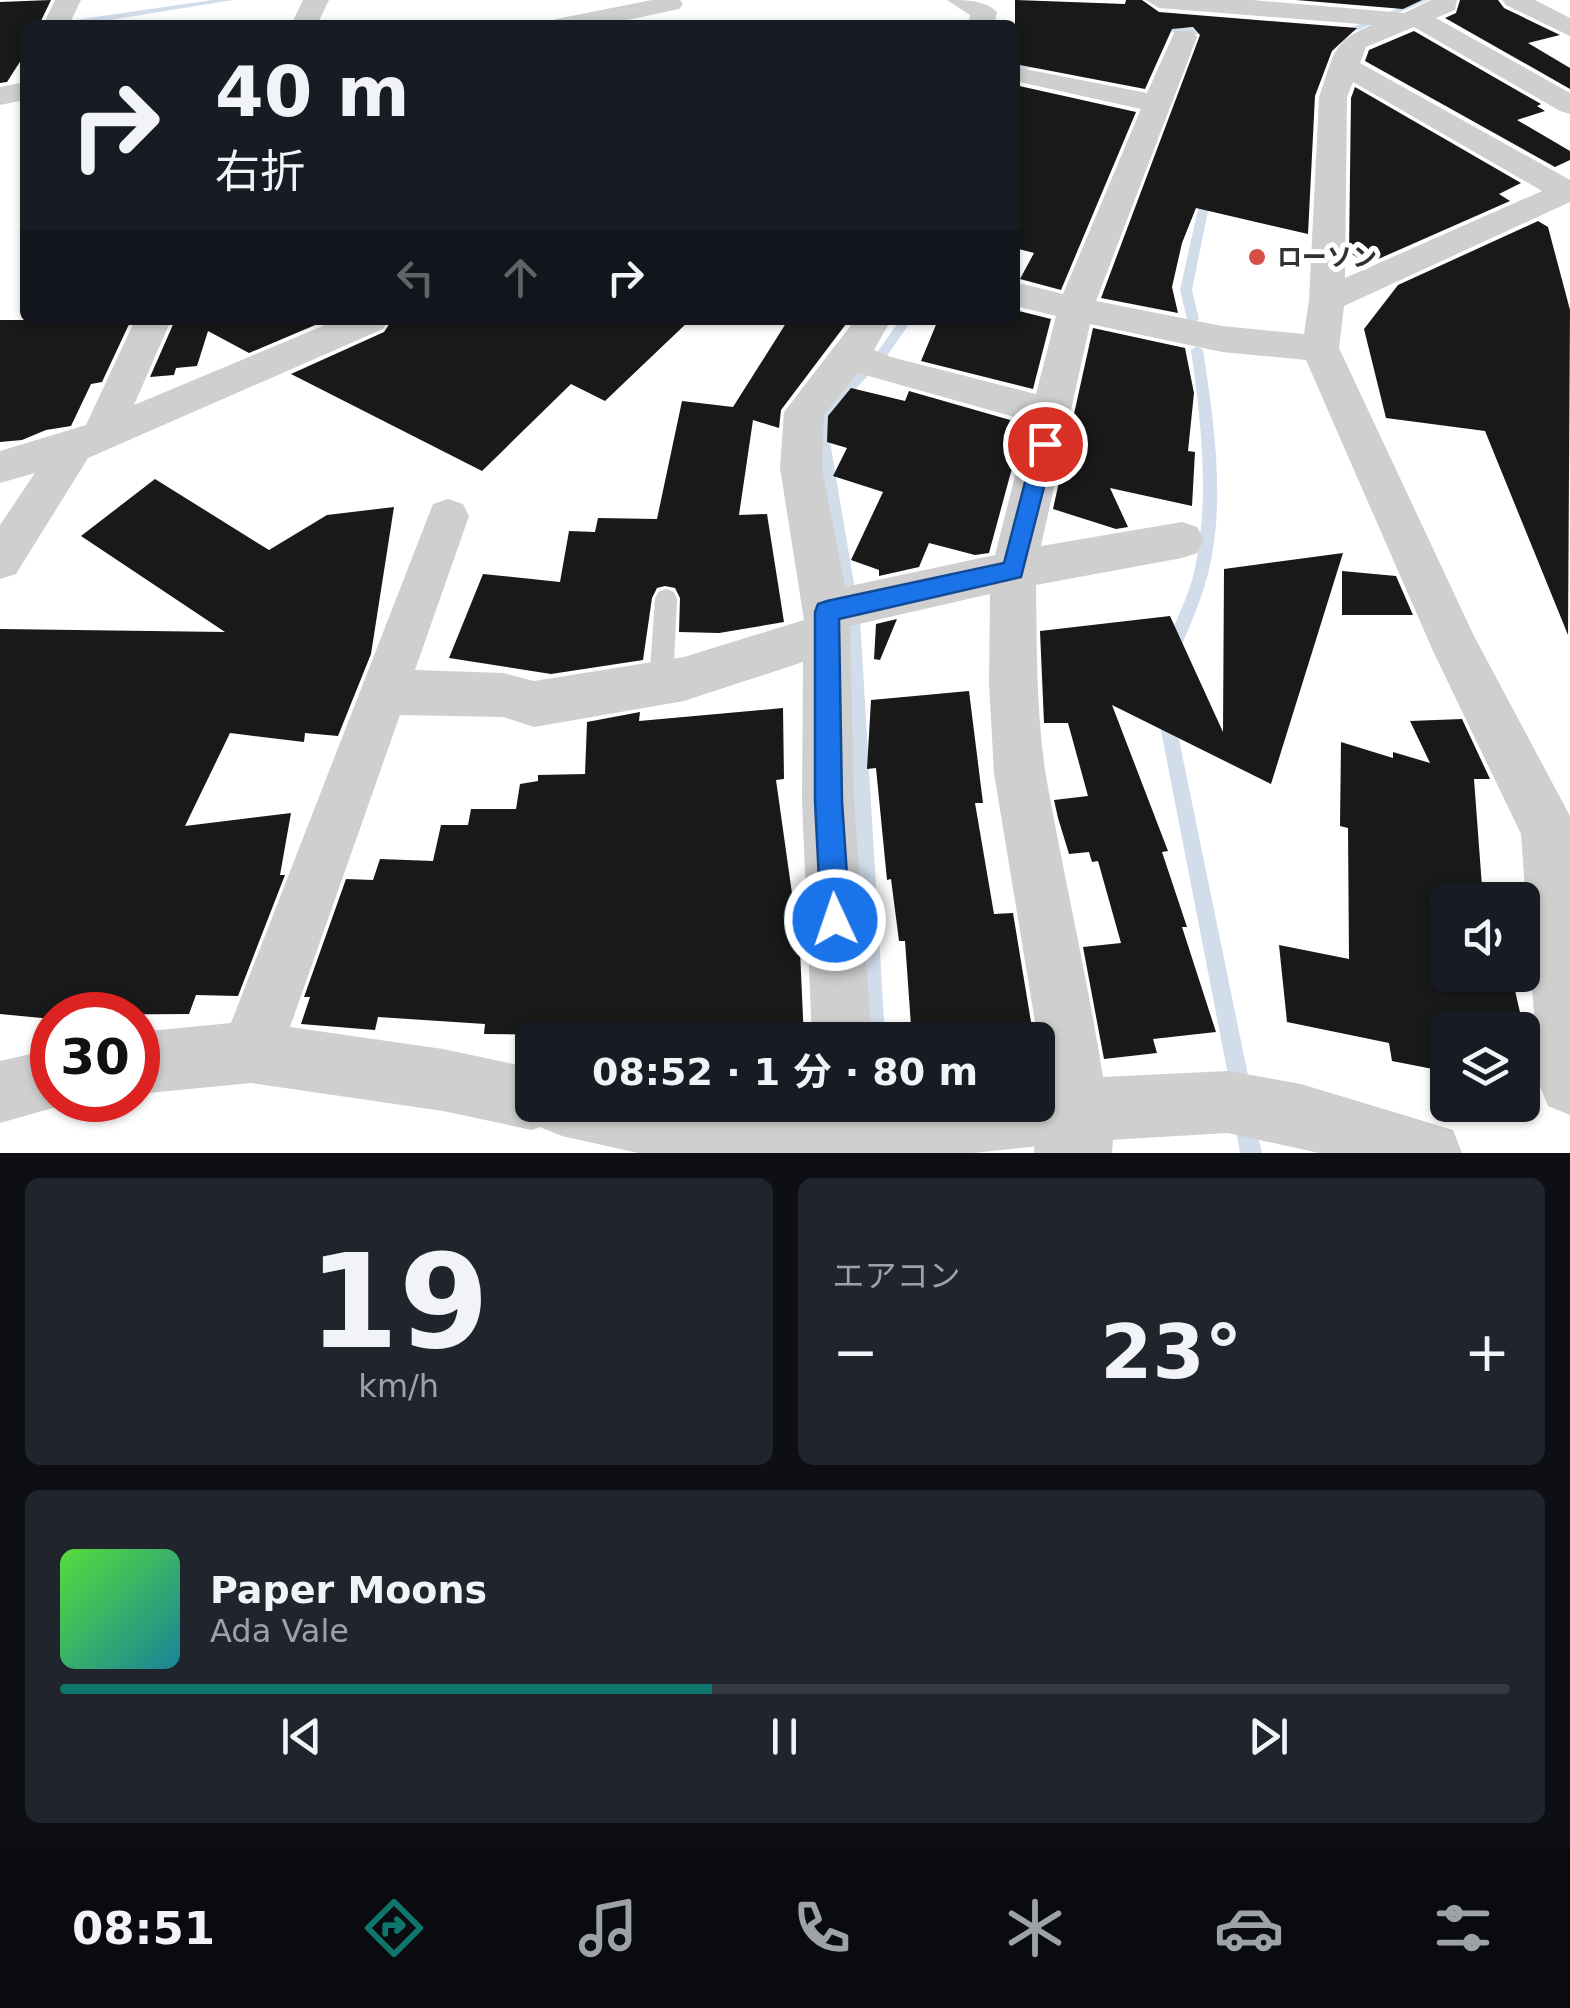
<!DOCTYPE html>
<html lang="ja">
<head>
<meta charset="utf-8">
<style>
	:root { --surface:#171b24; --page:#20242c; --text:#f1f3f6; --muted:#9ea1a6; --line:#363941; --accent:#0f766e }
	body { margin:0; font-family:"DejaVu Sans","Noto Sans JP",sans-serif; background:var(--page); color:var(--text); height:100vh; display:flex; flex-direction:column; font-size:38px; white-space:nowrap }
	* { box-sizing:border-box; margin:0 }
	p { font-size:32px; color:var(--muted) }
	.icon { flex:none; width:55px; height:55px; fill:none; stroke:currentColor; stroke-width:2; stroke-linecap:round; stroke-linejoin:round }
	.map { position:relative; height:1153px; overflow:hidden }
	.details { display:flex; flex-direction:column; gap:25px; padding:25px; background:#0d0f14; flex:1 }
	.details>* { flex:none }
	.guide { position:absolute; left:20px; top:20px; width:1000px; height:305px; border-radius:15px; box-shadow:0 2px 8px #0004; background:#171b24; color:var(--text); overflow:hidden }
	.controls { position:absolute; left:1430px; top:882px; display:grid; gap:20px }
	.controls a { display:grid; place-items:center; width:110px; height:110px; border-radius:15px; background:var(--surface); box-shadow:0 2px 8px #0004; font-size:50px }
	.speed { position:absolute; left:30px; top:992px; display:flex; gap:20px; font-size:50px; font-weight:700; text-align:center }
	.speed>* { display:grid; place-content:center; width:130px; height:130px; border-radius:50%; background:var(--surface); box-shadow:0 2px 8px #0004; line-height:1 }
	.speed .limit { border:15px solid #d22; background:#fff; color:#111 }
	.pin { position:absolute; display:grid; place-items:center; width:85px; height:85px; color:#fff; margin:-42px; border:5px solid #fff; border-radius:50%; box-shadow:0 2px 10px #0007 }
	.me { position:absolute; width:110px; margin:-55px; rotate:357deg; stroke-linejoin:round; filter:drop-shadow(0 0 8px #0008) }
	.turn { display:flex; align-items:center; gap:35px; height:210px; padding:0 30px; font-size:45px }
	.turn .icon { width:130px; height:130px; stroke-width:2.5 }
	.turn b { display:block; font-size:70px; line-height:85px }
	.lanes { display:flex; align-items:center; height:95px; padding:0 30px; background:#0003; justify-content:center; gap:50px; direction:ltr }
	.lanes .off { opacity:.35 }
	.big { font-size:75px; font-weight:700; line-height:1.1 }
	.details .tile { flex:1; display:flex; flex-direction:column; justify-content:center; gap:15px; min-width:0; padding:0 35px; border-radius:15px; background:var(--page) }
	.details .dial { align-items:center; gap:0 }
	.dial b { font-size:130px; line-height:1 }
	.song { display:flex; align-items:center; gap:30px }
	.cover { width:120px; height:120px; border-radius:15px; background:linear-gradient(135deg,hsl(110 70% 55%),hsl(190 70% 35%)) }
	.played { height:10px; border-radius:5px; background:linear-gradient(90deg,var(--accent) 45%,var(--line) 45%) }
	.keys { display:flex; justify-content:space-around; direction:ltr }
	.heat { display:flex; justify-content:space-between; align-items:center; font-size:55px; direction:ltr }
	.details .tiles { flex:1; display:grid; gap:25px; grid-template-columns:1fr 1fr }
	.tile:last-child { grid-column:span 2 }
	.trip { position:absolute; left:515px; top:1022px; width:540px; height:100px; border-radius:15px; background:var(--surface); box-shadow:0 2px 8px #0004; font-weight:700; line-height:100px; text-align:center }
	.tabs { display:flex; height:160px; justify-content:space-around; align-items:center; background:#090b0e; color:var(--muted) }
	.tabs .icon { width:70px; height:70px }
	.tabs .current { color:var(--accent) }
	.tabs b { font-size:45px; color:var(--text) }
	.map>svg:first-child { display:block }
</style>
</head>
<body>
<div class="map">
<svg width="1570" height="1153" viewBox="0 0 1570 1153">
	<rect width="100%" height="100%" fill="#fff"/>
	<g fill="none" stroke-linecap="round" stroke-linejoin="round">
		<g fill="#d1ddeb" fill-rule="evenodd">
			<path d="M 212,0 L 233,0 L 79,25 L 71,23 L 75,20 Z"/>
			<path d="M 1418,0 L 1429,0 L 1341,37 L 1334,35 Z"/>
			<path d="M 1155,25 L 1217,30 L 1221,33 L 1217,36 L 1152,30 L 1151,28 Z"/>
			<path d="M 1039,53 L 1044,56 L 1041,66 L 1015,71 L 1015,65 L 1034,62 L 1034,56 Z"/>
			<path d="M 1207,188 L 1212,191 L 1192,290 L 1199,319 L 1193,323 L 1187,319 L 1180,290 L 1202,191 Z"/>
			<path d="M 900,320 L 912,320 L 886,357 L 836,409 L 830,442 L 860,619 L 884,1020 L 888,1040 L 868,1040 L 864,1020 L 844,619 L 816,442 L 825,404 L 878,351 Z"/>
			<path d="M 1197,346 L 1203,350 C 1214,422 1226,502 1208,574 C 1201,601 1189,628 1178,654 L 1172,656 L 1166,654 L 1164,649 C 1175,623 1189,596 1195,568 C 1210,497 1201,421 1191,350 Z"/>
			<path d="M 1166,707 L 1172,710 L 1174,715 L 1251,1090 L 1248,1097 L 1241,1100 L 1234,1097 L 1231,1090 L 1158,715 L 1160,710 Z"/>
			<path d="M 1245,1107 L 1252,1111 L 1262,1153 L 1240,1153 L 1234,1118 L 1238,1111 Z"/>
		</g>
	</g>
	<g fill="#191919">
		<path d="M 51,0 L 39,25 L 25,25 L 25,54 L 7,82 L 0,83 L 0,2 Z"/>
		<path d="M 1015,0 L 1125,4 L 1126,0 L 1142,0 L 1159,12 L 1357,28 L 1332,51 L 1315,96 L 1308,234 L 1196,208 L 1182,243 L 1172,287 L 1178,313 L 1101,298 L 1200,35 L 1193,27 L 1172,29 L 1145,89 L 1015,64 Z"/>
		<path d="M 1296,0 L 1422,0 L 1403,9 Z"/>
		<path d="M 1460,0 L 1498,0 L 1504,8 L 1560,35 L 1528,43 L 1570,68 L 1570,89 L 1445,18 L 1456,13 Z"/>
		<path d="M 1414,31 L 1541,104 L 1537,106 L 1545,111 L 1517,120 L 1570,151 L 1570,160 L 1555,167 L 1365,61 L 1369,50 Z"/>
		<path d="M 1015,85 L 1136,112 L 1061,290 L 1020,279 L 1034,253 L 1015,248 Z"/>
		<path d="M 1355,87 L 1521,183 L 1499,194 L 1510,201 L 1367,264 L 1349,252 L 1351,98 Z"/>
		<path d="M 1538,221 L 1548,227 L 1570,310 L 1568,635 L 1485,431 L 1386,418 L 1364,329 L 1398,285 Z"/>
		<path d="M 1015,310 L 1051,319 L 1033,389 L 921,361 L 938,320 L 1015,320 Z"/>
		<path d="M 0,320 L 131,320 L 102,382 L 91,384 L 71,426 L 46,430 L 22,440 L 0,442 Z"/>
		<path d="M 175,320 L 327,320 L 249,353 L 208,331 L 197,366 L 176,368 L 174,375 L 150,377 Z"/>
		<path d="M 392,320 L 690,320 L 605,401 L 571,384 L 482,471 L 291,374 L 384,332 Z"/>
		<path d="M 788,320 L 849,320 L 781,410 L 779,428 L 753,420 L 739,515 L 767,514 L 784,622 L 719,633 L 679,632 L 680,598 L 675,588 L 665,586 L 657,588 L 652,598 L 643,660 L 551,674 L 449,658 L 483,574 L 560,582 L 569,531 L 595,532 L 598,518 L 657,519 L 682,401 L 733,407 Z"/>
		<path d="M 1093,328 L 1185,348 L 1194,393 L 1188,451 L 1195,452 L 1192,506 L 1110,488 L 1128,527 L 1116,529 L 1053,509 Z"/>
		<path d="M 851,388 L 905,401 L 909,391 L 1024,424 L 989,553 L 975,555 L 929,543 L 919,567 L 879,576 L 879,570 L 851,560 L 883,492 L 833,476 L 847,448 L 827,442 L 828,416 Z"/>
		<path d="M 155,479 L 269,550 L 327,515 L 394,507 L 371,654 L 338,736 L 305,733 L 304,742 L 230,733 L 185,826 L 291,813 L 280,875 L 285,875 L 238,996 L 196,995 L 189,1014 L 52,1015 L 52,1019 L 0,1014 L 0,629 L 225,632 L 81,536 Z"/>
		<path d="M 1343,553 L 1271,784 L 1112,705 L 1168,851 L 1162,852 L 1187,927 L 1182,927 L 1216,1032 L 1153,1039 L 1157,1053 L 1104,1059 L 1083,947 L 1121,943 L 1098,861 L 1092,862 L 1089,852 L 1069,854 L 1058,818 L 1054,800 L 1088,796 L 1068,723 L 1044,723 L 1040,631 L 1170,616 L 1223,732 L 1224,569 Z"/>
		<path d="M 1342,571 L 1396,576 L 1413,615 L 1342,615 Z"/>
		<path d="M 897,619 L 880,660 L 874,659 L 876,624 Z"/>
		<path d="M 969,691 L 983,803 L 975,803 L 994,914 L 1013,913 L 1034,1040 L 912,1040 L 905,941 L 899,941 L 891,879 L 887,880 L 876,768 L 867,769 L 871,700 Z"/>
		<path d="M 783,708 L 784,779 L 776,780 L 800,950 L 804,1040 L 556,1040 L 558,1035 L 484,1034 L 485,1024 L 378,1017 L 375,1030 L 301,1024 L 310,997 L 304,997 L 346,879 L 373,880 L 380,859 L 433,861 L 441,825 L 468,825 L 471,809 L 516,809 L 520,784 L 538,781 L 538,775 L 585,774 L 587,722 L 640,712 L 639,721 Z"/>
		<path d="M 1462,719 L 1490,779 L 1474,779 L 1483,900 L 1448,900 L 1448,975 L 1514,986 L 1538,1091 L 1522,1088 L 1522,1030 L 1448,1030 L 1448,1072 L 1392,1061 L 1389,1043 L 1287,1022 L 1279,945 L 1349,959 L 1348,828 L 1340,826 L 1341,742 L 1393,758 L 1393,752 L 1430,763 L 1410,721 Z"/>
	</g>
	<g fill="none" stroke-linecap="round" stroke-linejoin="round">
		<path fill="#cfcfcf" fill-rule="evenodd" d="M 666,589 L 674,592 L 677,599 L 673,683 L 670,691 L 661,694 L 652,691 L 649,683 L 655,599 L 658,592 Z"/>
		<g fill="#cfcfcf" fill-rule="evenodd">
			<path d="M 55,0 L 81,0 L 69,25 L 43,25 Z"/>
			<path d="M 303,0 L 329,0 L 317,25 L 291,25 Z"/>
			<path d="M 652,0 L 680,0 L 683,4 L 679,9 L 604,25 L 552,25 L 556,19 Z"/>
			<path d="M 947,0 C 966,0 985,0 997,12 L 994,25 L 968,25 L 970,15 Z"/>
			<path d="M 1146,0 L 1252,0 L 1404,13 L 1431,0 L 1457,0 L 1455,10 L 1436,18 L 1570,93 L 1570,114 L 1560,111 L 1414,27 L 1366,47 L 1360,63 L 1570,180 L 1570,202 L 1344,306 L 1339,348 L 1474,636 L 1570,816 L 1570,1115 L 1548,1106 L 1539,1084 L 1521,834 L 1433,651 L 1306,360 L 1222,352 L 1090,324 L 1041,546 L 1182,522 L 1197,527 L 1204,540 L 1197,553 L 1182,558 L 1036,585 C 1037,648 1036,713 1046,776 C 1064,877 1087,976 1103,1077 L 1228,1071 L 1301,1084 L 1453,1130 L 1462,1153 L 1319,1153 L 1228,1133 L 1076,1142 L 974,1153 L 638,1153 L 562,1136 L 540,1127 L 532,1130 L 443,1111 L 251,1083 L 138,1094 L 138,1032 L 231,1023 L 433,504 L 448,499 L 463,504 L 469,516 L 415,670 L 503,673 L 534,681 L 684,657 L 804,620 L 780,468 L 784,412 L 855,320 L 891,320 L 874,350 L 891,357 L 1036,394 L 1056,316 L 1015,306 L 1015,282 L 1063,294 L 1141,109 L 1015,81 L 1015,67 L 1147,93 L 1175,31 L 1193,31 L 1197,37 L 1096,301 L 1222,326 L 1304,334 L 1309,300 L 1319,97 C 1334,58 1329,42 1372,25 L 1159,8 ZM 1353,82 L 1542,191 L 1345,278 L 1347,97 ZM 858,373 L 1029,421 L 995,555 L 845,587 L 822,468 L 824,415 ZM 990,594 L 989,683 L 994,773 L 1038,1040 L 1041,1082 L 1038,1083 L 1038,1105 L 532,1105 L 532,1068 L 443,1049 L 290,1027 L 400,715 L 503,717 L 534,727 L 684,701 L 803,662 L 802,801 L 812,1040 L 872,1040 L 854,801 L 850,626 Z"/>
			<path d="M 1502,0 L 1535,0 L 1570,18 L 1570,36 L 1506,5 Z"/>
			<path d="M 25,82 L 25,100 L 0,105 L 0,87 Z"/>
			<path d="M 135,320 L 171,320 L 134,405 L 337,320 L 388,320 L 383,329 L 88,458 L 16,574 L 0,579 L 0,525 L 35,473 L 0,483 L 0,451 L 86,425 Z"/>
			<path d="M 52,1049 L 52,1100 L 74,1102 L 0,1123 L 0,1061 Z"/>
		</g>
		<path fill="#cfcfcf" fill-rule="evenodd" d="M 1076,1071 L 1103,1083 L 1115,1110 L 1112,1153 L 1034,1153 L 1037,1110 L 1049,1083 Z"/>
	</g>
	<path fill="#1a73e8" stroke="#114b97" stroke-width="2.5" d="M 1045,437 L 1055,444 L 1021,577 L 839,619 L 842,801 L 850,920 L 845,931 L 835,935 L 825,931 L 821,920 L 815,801 L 815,612 L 818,604 L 827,601 L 1004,563 L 1035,444 Z"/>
	<circle fill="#d65047" stroke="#fff" stroke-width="4" cx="1257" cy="257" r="10"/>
	<g text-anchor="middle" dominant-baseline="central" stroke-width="10" stroke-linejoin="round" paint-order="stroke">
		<g font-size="25" font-weight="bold" fill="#323232" stroke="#fff" text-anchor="start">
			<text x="1277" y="257">ローソン</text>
		</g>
	</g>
</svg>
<div class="controls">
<a><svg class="icon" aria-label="sound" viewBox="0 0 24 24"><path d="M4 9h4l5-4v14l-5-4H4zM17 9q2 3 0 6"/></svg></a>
<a><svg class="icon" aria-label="layers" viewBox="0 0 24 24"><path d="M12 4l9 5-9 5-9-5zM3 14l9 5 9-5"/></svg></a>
</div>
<div class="speed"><div class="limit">30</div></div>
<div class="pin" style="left:1045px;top:444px;background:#d93025"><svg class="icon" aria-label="arrive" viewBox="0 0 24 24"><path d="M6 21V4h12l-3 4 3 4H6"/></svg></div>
<svg class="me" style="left:835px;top:920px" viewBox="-20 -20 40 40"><circle r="17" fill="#1a73e8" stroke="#fff" stroke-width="3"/><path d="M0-11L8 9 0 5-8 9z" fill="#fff"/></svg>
<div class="trip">08:52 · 1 分 · 80 m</div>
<div class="guide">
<div class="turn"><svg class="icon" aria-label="right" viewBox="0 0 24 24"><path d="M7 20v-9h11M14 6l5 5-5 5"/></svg><div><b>40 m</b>右折</div></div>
<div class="lanes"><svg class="icon off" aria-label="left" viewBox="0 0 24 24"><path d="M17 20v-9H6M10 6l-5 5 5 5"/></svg><svg class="icon off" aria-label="ahead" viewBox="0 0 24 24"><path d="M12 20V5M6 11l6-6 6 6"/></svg><svg class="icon" aria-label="right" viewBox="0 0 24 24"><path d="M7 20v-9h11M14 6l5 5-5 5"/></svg></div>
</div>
</div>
<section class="details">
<div class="tiles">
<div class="tile dial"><b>19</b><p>km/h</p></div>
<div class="tile"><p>エアコン</p>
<div class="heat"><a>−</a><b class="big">23°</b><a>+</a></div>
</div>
<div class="tile">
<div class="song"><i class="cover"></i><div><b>Paper Moons</b><p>Ada Vale</p></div></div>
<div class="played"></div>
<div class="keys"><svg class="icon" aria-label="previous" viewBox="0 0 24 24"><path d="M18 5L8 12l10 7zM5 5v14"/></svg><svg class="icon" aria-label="pause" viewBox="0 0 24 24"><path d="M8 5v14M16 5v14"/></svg><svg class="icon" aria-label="next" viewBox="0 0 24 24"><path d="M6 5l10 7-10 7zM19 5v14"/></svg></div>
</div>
</div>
</section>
<nav class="tabs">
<b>08:51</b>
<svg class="icon current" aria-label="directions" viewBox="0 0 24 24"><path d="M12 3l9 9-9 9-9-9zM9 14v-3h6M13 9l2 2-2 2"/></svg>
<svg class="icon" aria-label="music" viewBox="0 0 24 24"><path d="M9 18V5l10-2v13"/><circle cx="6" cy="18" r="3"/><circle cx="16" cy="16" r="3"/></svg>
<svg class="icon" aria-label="phone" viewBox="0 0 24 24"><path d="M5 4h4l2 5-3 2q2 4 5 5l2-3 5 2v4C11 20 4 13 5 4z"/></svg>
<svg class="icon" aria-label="climate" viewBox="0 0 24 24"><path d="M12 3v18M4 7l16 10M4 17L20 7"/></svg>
<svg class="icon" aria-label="car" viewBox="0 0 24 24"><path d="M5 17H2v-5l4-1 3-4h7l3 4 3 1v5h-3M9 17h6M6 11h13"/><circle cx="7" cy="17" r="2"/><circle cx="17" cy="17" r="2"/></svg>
<svg class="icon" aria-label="filters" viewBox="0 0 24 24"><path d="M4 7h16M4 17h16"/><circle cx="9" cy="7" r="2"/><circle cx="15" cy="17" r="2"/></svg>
</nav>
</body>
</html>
